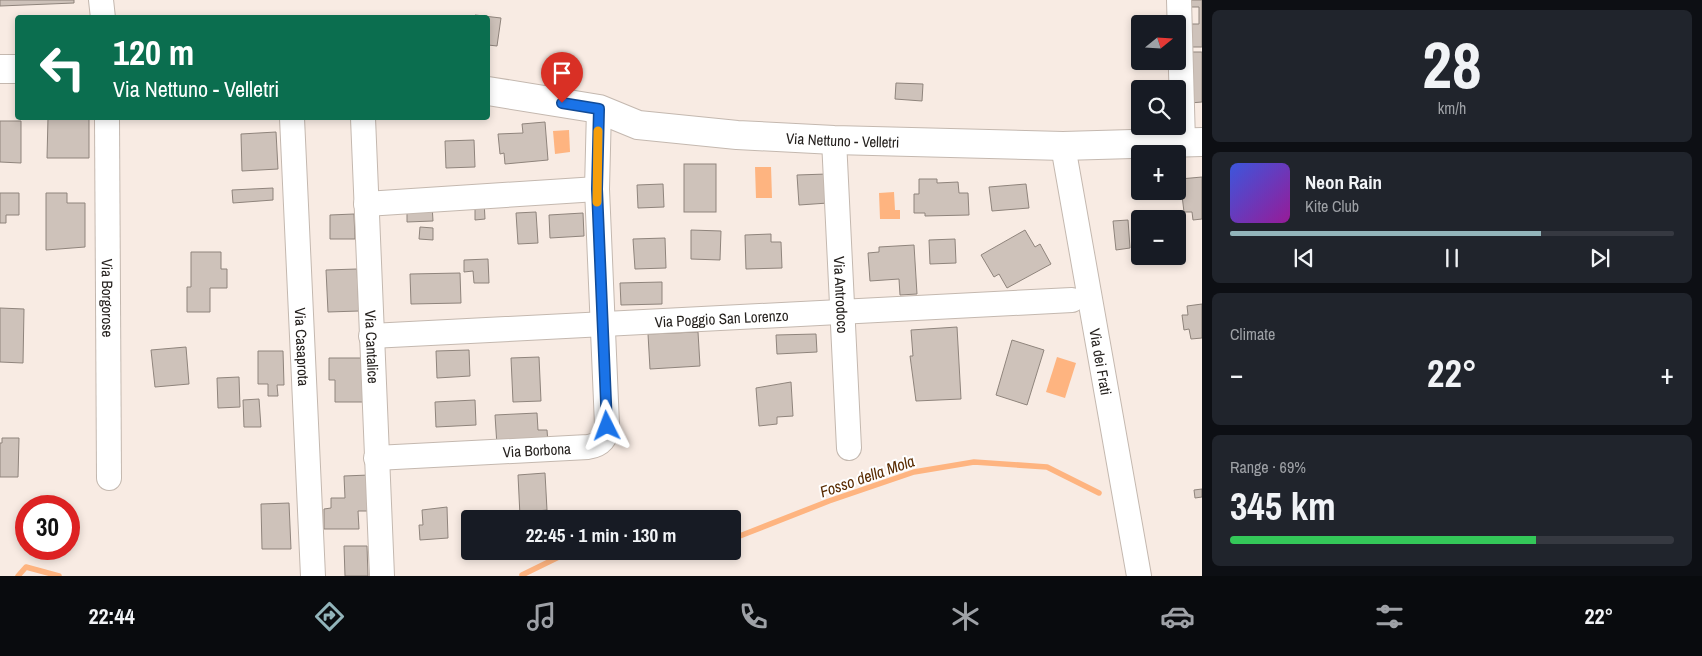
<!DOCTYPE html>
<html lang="en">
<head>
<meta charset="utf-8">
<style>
	:root { --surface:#171b24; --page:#20242c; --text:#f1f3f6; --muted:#9ea1a6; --line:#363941; --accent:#92b4ba }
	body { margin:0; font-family:"Archivo Narrow",sans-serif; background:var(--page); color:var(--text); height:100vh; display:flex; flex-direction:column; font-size:19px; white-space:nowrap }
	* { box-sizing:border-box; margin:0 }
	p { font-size:16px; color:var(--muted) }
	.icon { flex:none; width:28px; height:28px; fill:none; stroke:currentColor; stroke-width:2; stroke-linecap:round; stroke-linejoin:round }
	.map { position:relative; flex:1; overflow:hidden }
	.drawer { display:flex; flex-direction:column; gap:10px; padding:10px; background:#0d0f14; width:500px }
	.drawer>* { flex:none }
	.hud { position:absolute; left:15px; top:15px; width:475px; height:105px; border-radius:5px; box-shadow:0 2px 8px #0003; background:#0b6e4f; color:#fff; overflow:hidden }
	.needle { width:32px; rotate:72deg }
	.buttons { position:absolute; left:1131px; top:15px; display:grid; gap:10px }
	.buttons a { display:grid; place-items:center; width:55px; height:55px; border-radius:5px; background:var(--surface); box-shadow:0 2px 8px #0003; font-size:25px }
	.speed { position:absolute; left:15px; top:495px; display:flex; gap:10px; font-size:25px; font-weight:700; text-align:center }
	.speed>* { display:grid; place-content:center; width:65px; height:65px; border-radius:50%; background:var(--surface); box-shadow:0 2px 8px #0003; line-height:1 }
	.speed .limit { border:8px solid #d22; background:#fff; color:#111 }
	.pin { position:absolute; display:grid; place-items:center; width:42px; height:42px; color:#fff; margin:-51px -21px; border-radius:50% 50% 50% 0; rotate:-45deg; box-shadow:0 0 5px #0007 }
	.pin .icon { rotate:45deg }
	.me { position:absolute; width:55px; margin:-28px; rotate:357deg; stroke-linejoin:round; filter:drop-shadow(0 0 4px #0008) }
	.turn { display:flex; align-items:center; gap:18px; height:105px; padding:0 15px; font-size:22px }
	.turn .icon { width:65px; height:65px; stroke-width:2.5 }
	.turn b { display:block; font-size:35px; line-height:42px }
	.big { font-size:38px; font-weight:700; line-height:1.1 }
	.drawer .card { flex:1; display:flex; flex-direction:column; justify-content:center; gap:8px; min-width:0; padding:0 18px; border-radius:8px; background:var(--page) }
	.drawer .dial { align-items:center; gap:0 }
	.dial b { font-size:65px; line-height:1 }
	.song { display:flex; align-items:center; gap:15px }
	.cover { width:60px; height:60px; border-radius:8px; background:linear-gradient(135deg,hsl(230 70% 55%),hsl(300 70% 35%)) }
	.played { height:5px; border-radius:2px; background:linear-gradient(90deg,var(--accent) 70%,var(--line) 70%) }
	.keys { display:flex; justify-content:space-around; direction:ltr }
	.heat { display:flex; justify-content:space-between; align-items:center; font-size:28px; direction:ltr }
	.charge { height:8px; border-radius:4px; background:linear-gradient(90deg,#34c759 69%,var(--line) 0) }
	.trip { position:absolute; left:461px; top:510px; width:280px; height:50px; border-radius:5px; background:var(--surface); box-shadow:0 2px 8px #0003; font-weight:700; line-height:50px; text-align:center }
	.tabs { display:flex; height:80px; justify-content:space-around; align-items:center; background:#090b0e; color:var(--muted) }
	.tabs .icon { width:35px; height:35px }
	.tabs .on { color:var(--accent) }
	.tabs b { font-size:22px; color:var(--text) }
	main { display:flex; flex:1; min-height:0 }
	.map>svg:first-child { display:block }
</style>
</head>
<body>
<main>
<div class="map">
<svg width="1202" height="576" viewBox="0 0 1202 576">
	<rect width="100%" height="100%" fill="#f8ebe3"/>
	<g fill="#feb480">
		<path d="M 569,130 L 570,152 L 555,154 L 553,131 Z"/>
		<path d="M 755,167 L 771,167 L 772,198 L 756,198 Z"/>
		<path d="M 894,192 L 895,210 L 900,210 L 900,219 L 880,219 L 879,193 Z"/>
		<path d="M 1057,357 L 1076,363 L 1065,398 L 1046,392 Z"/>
	</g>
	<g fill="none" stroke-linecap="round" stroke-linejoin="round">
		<g stroke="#feb480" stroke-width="5.5">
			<path d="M 732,539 L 829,501 L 914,472 L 974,462 L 1047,467 L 1099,493"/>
			<path d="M 522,575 L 571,551"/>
			<path d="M 18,576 L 26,567 L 59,576"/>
		</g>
	</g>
	<g fill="#cec2ba" stroke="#8f847c">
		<path d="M 0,0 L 74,0 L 74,3 L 0,6 Z"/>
		<path d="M 1188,0 L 1202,0 L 1202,47 L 1187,47 L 1187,24 L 1199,24 L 1199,7 L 1188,7 Z"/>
		<path d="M 475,15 L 501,18 L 497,46 L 488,45 L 488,18 L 475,18 Z"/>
		<path d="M 1189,52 L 1202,52 L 1202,102 L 1190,103 Z"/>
		<path d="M 896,83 L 923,84 L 922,101 L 895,99 Z"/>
		<path d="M 48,118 L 89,118 L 89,158 L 47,158 Z"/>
		<path d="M 0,121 L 21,121 L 21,163 L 0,162 Z"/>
		<path d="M 545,122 L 548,160 L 505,164 L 504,153 L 500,154 L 498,134 L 523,133 L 522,124 Z"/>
		<path d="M 276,132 L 278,169 L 242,171 L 241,134 Z"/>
		<path d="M 474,140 L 475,167 L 446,168 L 445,141 Z"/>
		<rect x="684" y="164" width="32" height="48"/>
		<path d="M 827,174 L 828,203 L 799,205 L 797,175 Z"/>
		<path d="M 1202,177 L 1202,219 L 1193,220 L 1192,212 L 1184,212 L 1180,179 Z"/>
		<path d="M 919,179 L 937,179 L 937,183 L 958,182 L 959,193 L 968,193 L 969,215 L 925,216 L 925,213 L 914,213 L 914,194 L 919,194 Z"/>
		<path d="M 663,184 L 664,207 L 638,208 L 637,185 Z"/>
		<path d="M 1026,184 L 1029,208 L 992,211 L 989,187 Z"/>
		<path d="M 273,188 L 273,200 L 233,203 L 232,190 Z"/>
		<path d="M 0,193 L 19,193 L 19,215 L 6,215 L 6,223 L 0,223 Z"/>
		<path d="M 46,193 L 67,193 L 67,203 L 85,203 L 85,247 L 46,250 Z"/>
		<path d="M 475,201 L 484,201 L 485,219 L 475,220 Z"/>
		<path d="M 407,205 L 432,205 L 433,221 L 407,222 Z"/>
		<path d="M 536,212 L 538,243 L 518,244 L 516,213 Z"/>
		<path d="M 583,213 L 584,236 L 550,238 L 549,215 Z"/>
		<path d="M 354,214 L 355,239 L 330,239 L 330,215 Z"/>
		<path d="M 1128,220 L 1130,248 L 1116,250 L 1113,221 Z"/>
		<path d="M 420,227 L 433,228 L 433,240 L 419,239 Z"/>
		<path d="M 691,230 L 721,231 L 720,260 L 691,259 Z"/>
		<path d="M 1025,230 L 1035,247 L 1040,244 L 1051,264 L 1007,288 L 999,274 L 994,277 L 981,255 Z"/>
		<path d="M 771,234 L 771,242 L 781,242 L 782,268 L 746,269 L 745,235 Z"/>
		<path d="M 665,238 L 666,268 L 635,269 L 633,239 Z"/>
		<path d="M 955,239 L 956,263 L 930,264 L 929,240 Z"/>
		<path d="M 914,245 L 917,294 L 900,295 L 899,279 L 870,281 L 868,253 L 879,252 L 879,247 Z"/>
		<path d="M 191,252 L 221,252 L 221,269 L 227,269 L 227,288 L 210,288 L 210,312 L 187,312 L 187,287 L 191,287 Z"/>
		<path d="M 488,259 L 489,283 L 474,283 L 473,271 L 464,272 L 464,260 Z"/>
		<path d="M 357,269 L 359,311 L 328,312 L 326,270 Z"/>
		<path d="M 460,273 L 461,303 L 411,304 L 410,274 Z"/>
		<path d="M 662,282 L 662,304 L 621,305 L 620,283 Z"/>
		<path d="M 1202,304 L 1202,338 L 1191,339 L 1189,329 L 1184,330 L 1182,315 L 1188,315 L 1187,306 Z"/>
		<path d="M 0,308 L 24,309 L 23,363 L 0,362 Z"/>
		<path d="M 957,327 L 961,399 L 916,401 L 910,356 L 913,356 L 911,330 Z"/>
		<path d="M 698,332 L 700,366 L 650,369 L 648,334 Z"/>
		<path d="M 816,334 L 817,352 L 777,354 L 776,335 Z"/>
		<path d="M 1012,340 L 1044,350 L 1027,405 L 996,395 Z"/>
		<path d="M 186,347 L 189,384 L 155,387 L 151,350 Z"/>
		<path d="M 469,350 L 470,376 L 437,378 L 436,351 Z"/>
		<path d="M 258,351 L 283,351 L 284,385 L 277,385 L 278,396 L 268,396 L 268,384 L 258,384 Z"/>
		<path d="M 539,357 L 541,401 L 513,402 L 511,358 Z"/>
		<path d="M 329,358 L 363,358 L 364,402 L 335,402 L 335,380 L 329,380 Z"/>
		<path d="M 239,377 L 240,407 L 218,408 L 217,378 Z"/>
		<path d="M 791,382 L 793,416 L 777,417 L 777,424 L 759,426 L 756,388 Z"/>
		<path d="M 259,399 L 261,427 L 244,427 L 243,400 Z"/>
		<path d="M 475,400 L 476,425 L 436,427 L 435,402 Z"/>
		<path d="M 537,413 L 538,430 L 547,430 L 548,443 L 497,446 L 495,415 Z"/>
		<path d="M 2,438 L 19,438 L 18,477 L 0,477 L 0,443 L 2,443 Z"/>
		<path d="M 545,473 L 547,510 L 537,511 L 537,515 L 520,516 L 518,475 Z"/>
		<path d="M 369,475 L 370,511 L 358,511 L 359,529 L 324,529 L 324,509 L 331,508 L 331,498 L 345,498 L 344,476 Z"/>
		<path d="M 1202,489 L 1202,497 L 1195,498 L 1194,490 Z"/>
		<path d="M 289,503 L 291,549 L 262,549 L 261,504 Z"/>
		<path d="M 447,507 L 448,538 L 420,540 L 419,525 L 423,525 L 422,510 Z"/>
		<path d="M 344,546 L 367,546 L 368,576 L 345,576 Z"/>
	</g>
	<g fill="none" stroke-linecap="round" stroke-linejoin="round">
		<g stroke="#c4b8af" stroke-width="26">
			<g id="minor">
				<path d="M 101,0 L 103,18"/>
				<path d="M 1179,0 L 1183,142"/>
				<path id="s1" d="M 107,118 L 109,478"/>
				<path id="s2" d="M 292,118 L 313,576"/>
				<path id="s3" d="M 363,118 L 382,576"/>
				<path id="s4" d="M 834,140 L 849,448"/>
				<path id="s5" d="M 1063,146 L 1139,576"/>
				<path d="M 366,204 L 597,189"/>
				<path id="s6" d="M 371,336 L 1072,300"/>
				<path id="s7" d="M 376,458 L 588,447 C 601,445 607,438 607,425 L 597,189 L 599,109"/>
			</g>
		</g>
		<g stroke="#c4b8af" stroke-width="30">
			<g id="major">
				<path d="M 0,69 L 18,69"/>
				<path id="s8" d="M 488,91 L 599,109 L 638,125 L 737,135 L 834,140 L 1063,146 L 1202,142"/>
			</g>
		</g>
		<use href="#minor" stroke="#fff" stroke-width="24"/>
		<use href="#major" stroke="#fff" stroke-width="28"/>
	</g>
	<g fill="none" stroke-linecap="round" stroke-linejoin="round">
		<g stroke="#114b97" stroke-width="12">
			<path id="route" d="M 562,103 L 599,109 L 597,189 L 607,426"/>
		</g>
		<use href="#route" stroke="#1a73e8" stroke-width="9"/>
		<path stroke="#f59e0b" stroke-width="9" d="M 597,202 L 598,131"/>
	</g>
	<g text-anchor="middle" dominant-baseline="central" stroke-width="4" stroke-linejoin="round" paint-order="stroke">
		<g font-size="15" fill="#25211e" stroke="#fff">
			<text stroke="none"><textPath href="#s8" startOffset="360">Via Nettuno - Velletri</textPath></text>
			<text stroke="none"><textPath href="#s4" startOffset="155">Via Antrodoco</textPath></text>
			<text stroke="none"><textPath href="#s1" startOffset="180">Via Borgorose</textPath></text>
			<text stroke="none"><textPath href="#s6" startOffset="351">Via Poggio San Lorenzo</textPath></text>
			<text stroke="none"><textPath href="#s2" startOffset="229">Via Casaprota</textPath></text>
			<text stroke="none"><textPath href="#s3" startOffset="229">Via Cantalice</textPath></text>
			<text stroke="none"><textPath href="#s5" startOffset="219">Via dei Frati</textPath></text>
			<text stroke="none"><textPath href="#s7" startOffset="161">Via Borbona</textPath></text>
		</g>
		<g font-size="16" font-style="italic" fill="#5a2c02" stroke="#fff">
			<text transform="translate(867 476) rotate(-19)">Fosso della Mola</text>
		</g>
	</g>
</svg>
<div class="buttons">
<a><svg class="needle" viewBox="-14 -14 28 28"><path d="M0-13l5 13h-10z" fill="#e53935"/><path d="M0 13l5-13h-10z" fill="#9ea1a6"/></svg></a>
<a><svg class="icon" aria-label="search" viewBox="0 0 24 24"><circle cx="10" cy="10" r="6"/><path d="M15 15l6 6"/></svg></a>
<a>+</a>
<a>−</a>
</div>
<div class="speed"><div class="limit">30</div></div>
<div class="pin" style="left:562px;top:103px;background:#d93025"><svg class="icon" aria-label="arrive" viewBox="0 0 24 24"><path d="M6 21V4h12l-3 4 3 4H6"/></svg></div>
<svg class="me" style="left:607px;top:426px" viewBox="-20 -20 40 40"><path d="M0-17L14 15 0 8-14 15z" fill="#1a73e8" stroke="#fff" stroke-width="4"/></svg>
<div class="trip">22:45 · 1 min · 130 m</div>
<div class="hud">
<div class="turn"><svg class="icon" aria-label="left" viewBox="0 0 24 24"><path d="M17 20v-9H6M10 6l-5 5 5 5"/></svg><div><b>120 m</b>Via Nettuno - Velletri</div></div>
</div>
</div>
<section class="drawer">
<div class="card dial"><b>28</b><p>km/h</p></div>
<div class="card">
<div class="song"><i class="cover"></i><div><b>Neon Rain</b><p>Kite Club</p></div></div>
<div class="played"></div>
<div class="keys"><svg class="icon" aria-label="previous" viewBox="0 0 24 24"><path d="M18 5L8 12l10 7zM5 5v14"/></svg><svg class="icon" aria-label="pause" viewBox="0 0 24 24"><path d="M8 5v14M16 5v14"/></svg><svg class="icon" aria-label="next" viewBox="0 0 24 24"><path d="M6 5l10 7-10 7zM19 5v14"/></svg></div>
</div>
<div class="card"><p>Climate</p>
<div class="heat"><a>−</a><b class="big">22°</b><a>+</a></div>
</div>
<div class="card"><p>Range · 69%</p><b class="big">345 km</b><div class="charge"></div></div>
</section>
</main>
<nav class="tabs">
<b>22:44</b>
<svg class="icon on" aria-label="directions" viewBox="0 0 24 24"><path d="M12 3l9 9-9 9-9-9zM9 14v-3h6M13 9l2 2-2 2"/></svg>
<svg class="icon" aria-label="music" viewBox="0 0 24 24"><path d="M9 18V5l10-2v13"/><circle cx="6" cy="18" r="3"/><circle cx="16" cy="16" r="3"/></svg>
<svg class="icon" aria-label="phone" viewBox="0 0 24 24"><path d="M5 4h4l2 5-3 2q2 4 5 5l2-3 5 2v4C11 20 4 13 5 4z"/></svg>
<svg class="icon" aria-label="climate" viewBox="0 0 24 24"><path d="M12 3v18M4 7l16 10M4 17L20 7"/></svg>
<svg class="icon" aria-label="car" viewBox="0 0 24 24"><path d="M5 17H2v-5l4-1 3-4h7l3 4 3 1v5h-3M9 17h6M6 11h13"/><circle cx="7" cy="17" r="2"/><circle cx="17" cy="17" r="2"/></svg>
<svg class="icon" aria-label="filters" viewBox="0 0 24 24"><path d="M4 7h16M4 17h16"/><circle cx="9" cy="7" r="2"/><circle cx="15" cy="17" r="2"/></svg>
<b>22°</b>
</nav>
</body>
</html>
